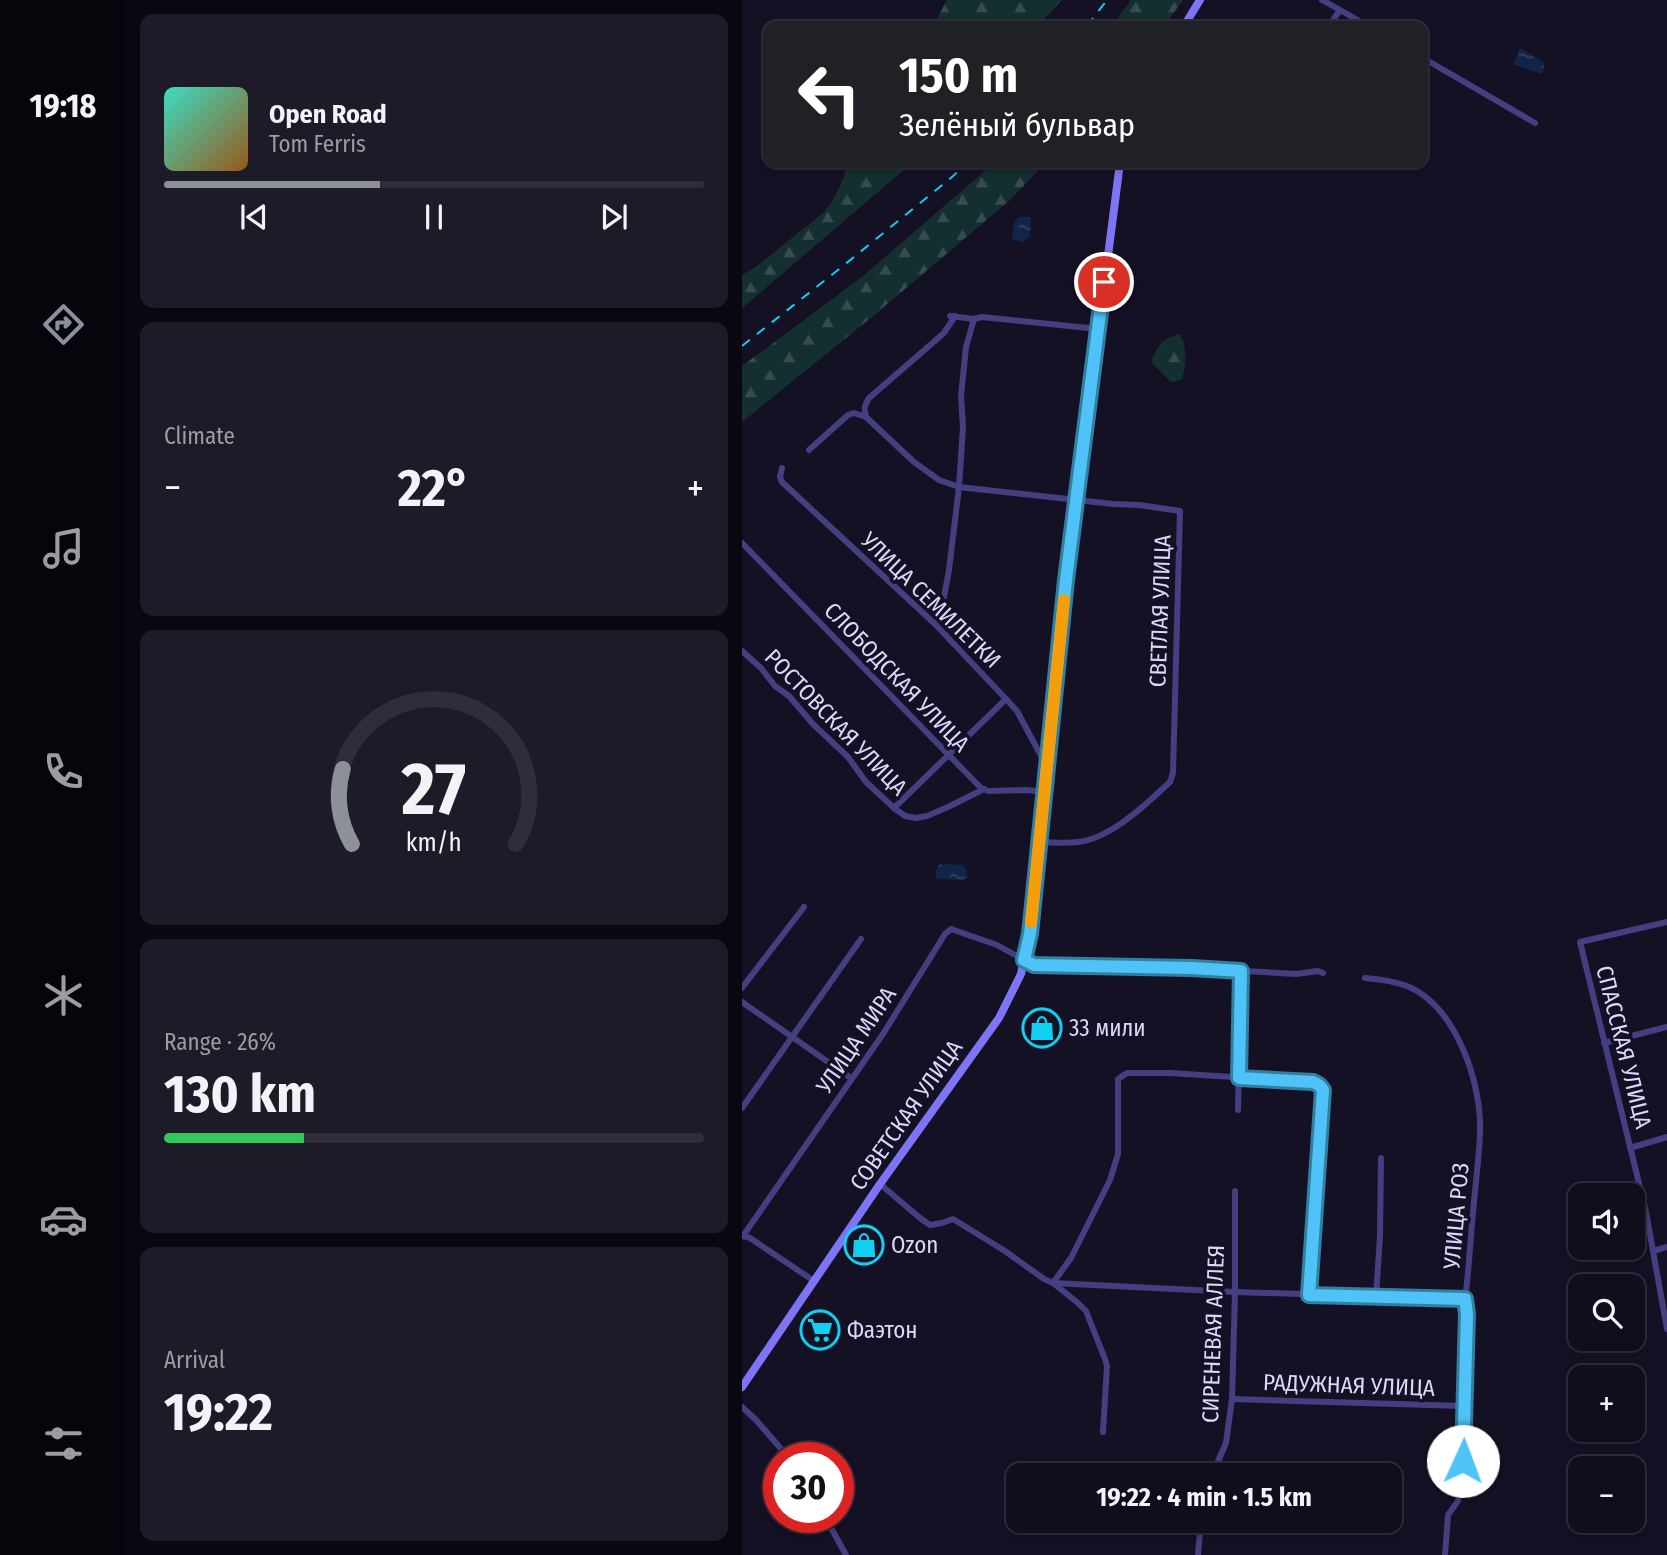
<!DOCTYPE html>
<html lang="en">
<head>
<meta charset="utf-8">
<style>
	:root { --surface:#100d1c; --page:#1e1b29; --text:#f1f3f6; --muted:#9c9ca3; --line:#302d3b; --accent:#8c9099 }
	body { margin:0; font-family:"Fira Sans Condensed",sans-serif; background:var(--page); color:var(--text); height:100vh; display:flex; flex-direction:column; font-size:26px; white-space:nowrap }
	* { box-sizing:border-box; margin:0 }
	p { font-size:23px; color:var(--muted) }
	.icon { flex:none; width:38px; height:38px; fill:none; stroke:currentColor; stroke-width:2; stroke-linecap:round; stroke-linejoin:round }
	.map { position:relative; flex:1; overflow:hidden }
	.details { display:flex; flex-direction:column; gap:14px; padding:14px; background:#09070f; width:616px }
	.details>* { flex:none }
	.top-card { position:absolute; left:21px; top:21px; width:665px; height:147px; border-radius:14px; box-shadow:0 4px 10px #0003,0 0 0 2px var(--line); background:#202124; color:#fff; overflow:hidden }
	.buttons { position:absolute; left:826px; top:1183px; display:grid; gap:14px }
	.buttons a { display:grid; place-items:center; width:77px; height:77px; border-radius:14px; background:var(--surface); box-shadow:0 4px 10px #0003,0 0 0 2px var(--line); font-size:35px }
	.speed { position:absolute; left:21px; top:1442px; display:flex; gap:14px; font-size:35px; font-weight:700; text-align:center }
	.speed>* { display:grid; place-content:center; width:91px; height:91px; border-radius:50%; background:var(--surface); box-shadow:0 4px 10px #0003,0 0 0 2px var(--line); line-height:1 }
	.speed .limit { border:10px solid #d22; background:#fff; color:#111 }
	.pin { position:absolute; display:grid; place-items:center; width:60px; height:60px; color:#fff; margin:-30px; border:4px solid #fff; border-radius:50%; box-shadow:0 2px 7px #0007 }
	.me { position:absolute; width:77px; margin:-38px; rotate:2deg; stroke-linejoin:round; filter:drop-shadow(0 0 5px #0008) }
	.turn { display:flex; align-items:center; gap:24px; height:147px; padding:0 21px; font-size:32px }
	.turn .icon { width:91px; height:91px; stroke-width:2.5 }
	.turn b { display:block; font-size:49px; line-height:60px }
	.big { font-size:52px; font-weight:700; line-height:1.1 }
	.details .widget { flex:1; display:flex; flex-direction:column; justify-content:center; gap:10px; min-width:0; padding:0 24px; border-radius:14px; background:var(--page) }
	.details .dial { align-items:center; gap:0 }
	.dial svg { height:182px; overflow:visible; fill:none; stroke:var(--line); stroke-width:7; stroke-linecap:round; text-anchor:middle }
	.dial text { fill:var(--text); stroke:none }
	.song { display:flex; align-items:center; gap:21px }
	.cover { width:84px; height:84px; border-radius:10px; background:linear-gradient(135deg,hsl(170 70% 55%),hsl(30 70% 35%)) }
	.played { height:7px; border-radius:4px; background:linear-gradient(90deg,var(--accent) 40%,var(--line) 40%) }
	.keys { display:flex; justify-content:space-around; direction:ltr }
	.heat { display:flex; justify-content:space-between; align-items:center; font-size:38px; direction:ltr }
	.charge { height:10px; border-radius:5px; background:linear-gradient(90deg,#34c759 26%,var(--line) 0) }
	.trip { position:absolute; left:264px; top:1463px; width:396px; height:70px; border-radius:14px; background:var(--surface); box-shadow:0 4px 10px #0003,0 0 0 2px var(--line); font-weight:700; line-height:70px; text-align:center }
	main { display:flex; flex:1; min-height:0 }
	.tab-bar { display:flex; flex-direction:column; width:126px; justify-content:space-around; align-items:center; background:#06050b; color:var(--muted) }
	.tab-bar .icon { width:49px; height:49px }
	.tab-bar .active { color:var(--accent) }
	.tab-bar b { font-size:32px; color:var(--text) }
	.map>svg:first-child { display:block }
</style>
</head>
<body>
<main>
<nav class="tab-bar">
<b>19:18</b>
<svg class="icon active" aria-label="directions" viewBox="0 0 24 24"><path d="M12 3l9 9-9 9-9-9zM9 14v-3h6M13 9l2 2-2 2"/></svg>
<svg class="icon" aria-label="music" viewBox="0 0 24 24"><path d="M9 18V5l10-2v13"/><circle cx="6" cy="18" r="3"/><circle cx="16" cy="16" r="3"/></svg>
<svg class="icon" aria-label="phone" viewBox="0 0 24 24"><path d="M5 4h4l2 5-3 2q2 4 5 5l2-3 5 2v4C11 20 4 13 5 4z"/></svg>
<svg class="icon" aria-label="climate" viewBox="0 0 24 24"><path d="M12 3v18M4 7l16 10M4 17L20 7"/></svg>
<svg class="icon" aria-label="car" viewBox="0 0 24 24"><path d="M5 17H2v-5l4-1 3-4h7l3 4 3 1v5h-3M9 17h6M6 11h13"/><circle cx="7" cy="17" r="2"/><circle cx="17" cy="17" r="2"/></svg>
<svg class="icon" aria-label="filters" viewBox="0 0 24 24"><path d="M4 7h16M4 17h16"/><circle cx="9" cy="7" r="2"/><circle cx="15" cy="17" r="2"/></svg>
</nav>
<section class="details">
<div class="widget">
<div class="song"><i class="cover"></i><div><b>Open Road</b><p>Tom Ferris</p></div></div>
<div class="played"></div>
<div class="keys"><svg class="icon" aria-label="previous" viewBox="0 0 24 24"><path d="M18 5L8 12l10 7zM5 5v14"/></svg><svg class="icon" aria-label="pause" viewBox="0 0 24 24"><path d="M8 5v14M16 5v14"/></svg><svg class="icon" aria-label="next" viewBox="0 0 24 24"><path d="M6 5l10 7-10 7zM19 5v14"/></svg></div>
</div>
<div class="widget"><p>Climate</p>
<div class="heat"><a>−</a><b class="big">22°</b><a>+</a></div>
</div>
<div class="widget dial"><svg viewBox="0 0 100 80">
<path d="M14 69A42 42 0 1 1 86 69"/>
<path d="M14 69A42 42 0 0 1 10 36" stroke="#8c9099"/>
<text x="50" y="56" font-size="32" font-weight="700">27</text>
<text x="50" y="72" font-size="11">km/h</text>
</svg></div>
<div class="widget"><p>Range · 26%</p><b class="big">130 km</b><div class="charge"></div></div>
<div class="widget"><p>Arrival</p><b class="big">19:22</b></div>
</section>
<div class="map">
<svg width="925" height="1555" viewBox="0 0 925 1555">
	<defs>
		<pattern id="forest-firs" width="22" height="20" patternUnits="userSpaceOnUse" patternTransform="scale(1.75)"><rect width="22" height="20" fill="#142f2f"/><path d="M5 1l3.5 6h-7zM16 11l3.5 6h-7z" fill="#364c4e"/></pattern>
		<pattern id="water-ripples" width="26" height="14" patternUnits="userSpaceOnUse" patternTransform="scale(1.75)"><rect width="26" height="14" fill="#122448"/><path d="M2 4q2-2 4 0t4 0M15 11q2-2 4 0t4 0" fill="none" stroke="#344363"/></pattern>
	</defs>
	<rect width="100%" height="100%" fill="#151125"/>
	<g fill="url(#forest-firs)">
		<path d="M 205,0 L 320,0 L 296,26 L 191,26 Z"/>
		<path d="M 389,0 L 441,0 L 422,26 L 370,26 Z"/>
		<path d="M 105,163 L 170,163 L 0,308 L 0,275 L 14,267 L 81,213 L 90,202 L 102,177 Z"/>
		<path d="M 252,163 L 303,163 L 268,200 L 130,317 L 0,422 L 0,366 L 120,277 Z"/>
		<path d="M 437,334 C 446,345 444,366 440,379 L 432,382 L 428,381 L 409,362 C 416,345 418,340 437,334 Z"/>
	</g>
	<g fill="url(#water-ripples)">
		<path d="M 778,48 L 803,63 L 800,74 L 771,64 Z"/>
		<path d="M 277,217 L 289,217 L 288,237 L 281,242 L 270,239 L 272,222 Z"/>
		<path d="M 199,864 L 220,865 L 224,869 L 226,878 L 222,880 L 195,879 L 193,876 L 196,866 Z"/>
	</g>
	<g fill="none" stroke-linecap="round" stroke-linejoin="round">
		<g stroke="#443f81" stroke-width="6">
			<path d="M 580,0 L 598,10 L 587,26"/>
			<path d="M 598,10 L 626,26"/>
			<path d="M 681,58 L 793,123"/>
			<path d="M 208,316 L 232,319 L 240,317 L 356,329"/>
			<path d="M 124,417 L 172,462 L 197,480 L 217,487 L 371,504 L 397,505 L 438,511 L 431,773 L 428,782 C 404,804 370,838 336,842 C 323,844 309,842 297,842"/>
			<path d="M 67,450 L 106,415 L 112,413 L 124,417 C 122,410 122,405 127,398 L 202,333 L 213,316"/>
			<path d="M 40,468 L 38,477 L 40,482 L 193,624 L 264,699 L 275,711 L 305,767"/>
			<path d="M 0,543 L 239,788 L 246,791 L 285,790 L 303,792"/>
			<path d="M 193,624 L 202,597 L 207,570 L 217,487 L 221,427 L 219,396 L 224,347 L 232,319"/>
			<path d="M 0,651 L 19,668 L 33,686 L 47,696 L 71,724 L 106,757 L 124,782 L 152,808 L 163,816 L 174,818 L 185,816 L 206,807 L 242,789"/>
			<path d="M 152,808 L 264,699"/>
			<path d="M 925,922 L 838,942 L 904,1212 L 925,1329"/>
			<path d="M 623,978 C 637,979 651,981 665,986 C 714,1006 740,1083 738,1133 C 737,1160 733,1187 731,1213 C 728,1242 727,1271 723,1299 L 725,1314 L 722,1444 L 720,1478 L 716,1501 L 706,1515 L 703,1555"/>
			<path d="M 0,988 L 62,907"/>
			<path d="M 0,1002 L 109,1078"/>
			<path d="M 862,1043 L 925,1027"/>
			<path d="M 0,1108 L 119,939"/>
			<path d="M 496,1110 L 499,971"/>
			<path d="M 888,1148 L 925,1137"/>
			<path d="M 138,1184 L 178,1218 L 188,1225 L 200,1223 L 211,1219 L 263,1251 L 302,1279 L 311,1283 L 493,1292 L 723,1299"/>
			<path d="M 0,1236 L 8,1238 L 72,1281"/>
			<path d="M 1,1236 L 141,1034 L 203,934 L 209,929 L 255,945 L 291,965 L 450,968 L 554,974 L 576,971 L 581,973"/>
			<path d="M 911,1251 L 925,1247"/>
			<path d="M 634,1297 L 638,1236 L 639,1158"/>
			<path d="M 490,1399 L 722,1406"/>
			<path d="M 0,1407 L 14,1420 L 47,1458"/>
			<path d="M 361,1432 L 365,1366 L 363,1359 L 344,1311 L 336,1303 L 311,1283 L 329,1258 L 368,1180 L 376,1154 L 376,1079 L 385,1073 L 428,1073 L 571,1082 L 577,1085 L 581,1090 L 567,1295"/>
			<path d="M 470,1475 L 484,1443 L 490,1399 L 493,1292 L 493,1191"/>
			<path d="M 83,1517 L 104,1555"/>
			<path d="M 456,1555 L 459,1521"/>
		</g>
		<g stroke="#7e75f6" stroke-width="8">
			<path d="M 442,26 L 458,0"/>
			<path d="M 0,1387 L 138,1184 L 257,1018 L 279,974 L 288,934 L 324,580 L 378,163"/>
		</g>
		<g stroke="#10cfef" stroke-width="2" stroke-dasharray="10 9" stroke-linecap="butt">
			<path d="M 345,26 L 365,0"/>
			<path d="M 0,346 L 101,266 L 210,177 L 225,163"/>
		</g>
	</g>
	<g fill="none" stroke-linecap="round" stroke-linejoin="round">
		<g stroke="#337fa1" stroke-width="18">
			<path id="route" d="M 362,282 L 324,580 L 288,934 L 282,960 L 292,965 L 450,968 L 499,971 L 497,1078 L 571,1082 L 577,1085 L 581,1090 L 567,1295 L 723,1299 L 725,1314 L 721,1461"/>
		</g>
		<use href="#route" stroke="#4fc3f7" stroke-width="12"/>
		<path stroke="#f59e0b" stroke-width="12" d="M 289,922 L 322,600"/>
	</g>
	<defs>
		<g id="shop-ring" transform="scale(2.0125)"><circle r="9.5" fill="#151125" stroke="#10cfef" stroke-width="1.5"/><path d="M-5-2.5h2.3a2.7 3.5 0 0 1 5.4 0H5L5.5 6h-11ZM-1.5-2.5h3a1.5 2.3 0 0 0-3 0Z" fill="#10cfef"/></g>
		<g id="supermarket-ring" transform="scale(2.0125)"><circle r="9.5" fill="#151125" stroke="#10cfef" stroke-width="1.5"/><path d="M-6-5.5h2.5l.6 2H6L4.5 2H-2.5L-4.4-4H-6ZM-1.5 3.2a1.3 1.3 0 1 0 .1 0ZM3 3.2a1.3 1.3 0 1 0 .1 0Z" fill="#10cfef"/></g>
	</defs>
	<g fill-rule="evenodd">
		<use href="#shop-ring" x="300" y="1028"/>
		<use href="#shop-ring" x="122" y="1245"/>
		<use href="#supermarket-ring" x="78" y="1330"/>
	</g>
	<g text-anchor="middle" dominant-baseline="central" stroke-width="7" stroke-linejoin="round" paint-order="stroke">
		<g font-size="23" fill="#ddd7fc" stroke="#151125">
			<text transform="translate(189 600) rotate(44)">УЛИЦА СЕМИЛЕТКИ</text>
			<text transform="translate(418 611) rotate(-88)">СВЕТЛАЯ УЛИЦА</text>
			<text transform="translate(155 677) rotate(46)">СЛОБОДСКАЯ УЛИЦА</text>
			<text transform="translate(94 722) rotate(46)">РОСТОВСКАЯ УЛИЦА</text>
			<text transform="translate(114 1040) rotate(-56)">УЛИЦА МИРА</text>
			<text transform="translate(882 1047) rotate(76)">СПАССКАЯ УЛИЦА</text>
			<text transform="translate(164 1115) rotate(-55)">СОВЕТСКАЯ УЛИЦА</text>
			<text transform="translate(714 1216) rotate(-85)">УЛИЦА РОЗ</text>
			<text transform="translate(471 1334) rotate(-88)">СИРЕНЕВАЯ АЛЛЕЯ</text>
			<text transform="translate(607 1385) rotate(2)">РАДУЖНАЯ УЛИЦА</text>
		</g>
		<g font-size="23" fill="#ddd7fc" stroke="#151125" text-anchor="start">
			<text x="327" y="1028">33 мили</text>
			<text x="149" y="1245">Ozon</text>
			<text x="105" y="1330">Фаэтон</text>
		</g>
	</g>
</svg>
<div class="buttons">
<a><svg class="icon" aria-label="sound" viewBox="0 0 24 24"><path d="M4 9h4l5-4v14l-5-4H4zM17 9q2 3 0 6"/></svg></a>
<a><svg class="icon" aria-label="search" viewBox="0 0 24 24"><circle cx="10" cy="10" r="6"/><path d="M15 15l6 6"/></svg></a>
<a>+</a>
<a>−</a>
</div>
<div class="speed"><div class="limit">30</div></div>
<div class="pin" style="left:362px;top:282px;background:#d93025"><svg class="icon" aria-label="arrive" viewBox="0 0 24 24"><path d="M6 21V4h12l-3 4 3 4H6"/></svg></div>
<svg class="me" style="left:721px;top:1461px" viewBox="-20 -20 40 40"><circle r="19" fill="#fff"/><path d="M0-13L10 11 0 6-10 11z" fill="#4fc3f7"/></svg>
<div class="trip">19:22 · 4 min · 1.5 km</div>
<div class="top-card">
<div class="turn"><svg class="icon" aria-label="left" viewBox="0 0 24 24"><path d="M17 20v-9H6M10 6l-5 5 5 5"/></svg><div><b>150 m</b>Зелёный бульвар</div></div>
</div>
</div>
</main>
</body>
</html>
